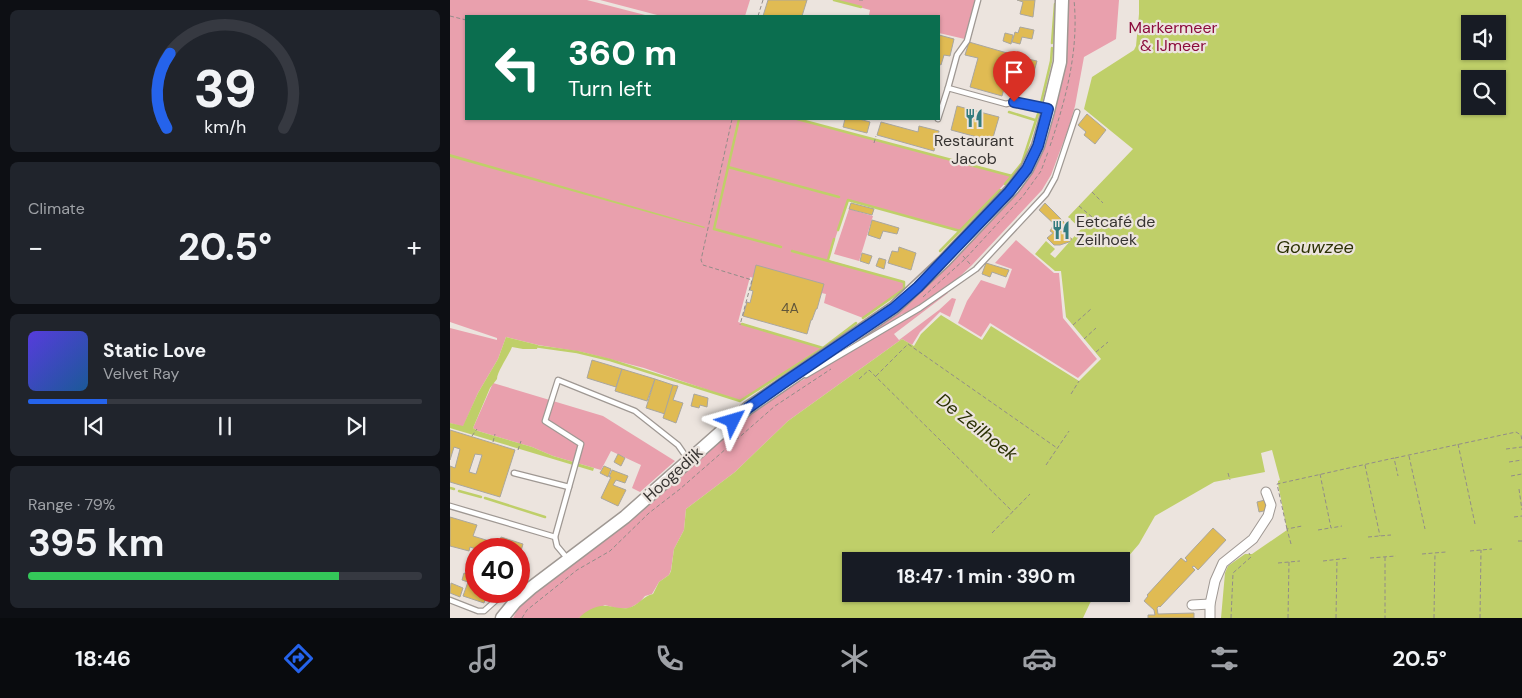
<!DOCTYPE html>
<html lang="en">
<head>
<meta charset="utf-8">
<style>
	:root { --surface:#171b24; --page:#20242c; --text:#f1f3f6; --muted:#9ea1a6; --line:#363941; --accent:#2563eb }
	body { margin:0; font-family:"DM Sans",sans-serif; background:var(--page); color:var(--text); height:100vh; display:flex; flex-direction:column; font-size:19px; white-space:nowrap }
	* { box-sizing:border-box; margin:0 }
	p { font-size:16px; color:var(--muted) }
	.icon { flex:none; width:28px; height:28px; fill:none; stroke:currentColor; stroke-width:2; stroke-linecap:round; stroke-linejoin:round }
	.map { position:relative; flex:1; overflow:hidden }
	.panel { display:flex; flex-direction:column; gap:10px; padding:10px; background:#0d0f14; width:450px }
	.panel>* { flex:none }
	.hud { position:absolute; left:15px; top:15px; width:475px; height:105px; border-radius:0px; box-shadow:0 1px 4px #0004; background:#0b6e4f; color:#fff; overflow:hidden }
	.tools { position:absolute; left:1011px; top:15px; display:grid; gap:10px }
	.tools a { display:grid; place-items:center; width:45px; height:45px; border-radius:0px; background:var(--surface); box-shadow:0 1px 4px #0004; font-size:25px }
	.speed { position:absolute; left:15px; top:538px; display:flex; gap:10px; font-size:25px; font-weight:700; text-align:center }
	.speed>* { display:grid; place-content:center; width:65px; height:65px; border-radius:50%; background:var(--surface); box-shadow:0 1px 4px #0004; line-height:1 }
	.speed .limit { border:8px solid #d22; background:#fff; color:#111 }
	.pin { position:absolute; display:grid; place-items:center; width:42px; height:42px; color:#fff; margin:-51px -21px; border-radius:50% 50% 50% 0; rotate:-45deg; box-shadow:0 0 5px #0007 }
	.pin .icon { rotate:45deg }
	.me { position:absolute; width:55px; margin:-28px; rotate:50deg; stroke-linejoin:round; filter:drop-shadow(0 0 4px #0008) }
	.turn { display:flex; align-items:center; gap:18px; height:105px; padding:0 20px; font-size:22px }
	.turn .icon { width:65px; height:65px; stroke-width:2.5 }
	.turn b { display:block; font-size:35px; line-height:42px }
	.big { font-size:38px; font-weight:700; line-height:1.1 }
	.panel .card { flex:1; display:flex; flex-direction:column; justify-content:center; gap:8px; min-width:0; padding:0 18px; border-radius:8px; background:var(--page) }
	.panel .dial { align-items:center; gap:0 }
	.dial svg { height:130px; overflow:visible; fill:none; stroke:var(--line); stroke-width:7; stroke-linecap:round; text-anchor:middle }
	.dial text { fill:var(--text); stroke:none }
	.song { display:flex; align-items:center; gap:15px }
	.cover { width:60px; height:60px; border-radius:8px; background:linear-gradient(135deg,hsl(250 70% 55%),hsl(210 70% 35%)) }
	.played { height:5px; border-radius:2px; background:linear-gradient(90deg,var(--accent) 20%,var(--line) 20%) }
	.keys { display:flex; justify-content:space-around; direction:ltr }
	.heat { display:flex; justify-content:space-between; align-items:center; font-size:28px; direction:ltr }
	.charge { height:8px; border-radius:4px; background:linear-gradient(90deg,#34c759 79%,var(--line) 0) }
	.trip { position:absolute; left:392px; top:552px; width:288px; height:50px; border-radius:0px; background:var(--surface); box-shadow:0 1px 4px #0004; font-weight:700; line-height:50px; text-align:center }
	.dock { display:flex; height:80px; justify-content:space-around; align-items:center; background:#090b0e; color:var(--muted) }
	.dock .icon { width:35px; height:35px }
	.dock .active { color:var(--accent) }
	.dock b { font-size:22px; color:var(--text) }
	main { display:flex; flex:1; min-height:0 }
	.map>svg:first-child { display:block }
</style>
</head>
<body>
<main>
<section class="panel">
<div class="card dial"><svg viewBox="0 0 100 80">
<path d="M14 69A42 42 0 1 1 86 69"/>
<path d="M14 69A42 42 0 0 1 16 23" stroke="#2563eb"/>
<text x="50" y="56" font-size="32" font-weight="700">39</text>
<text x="50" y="72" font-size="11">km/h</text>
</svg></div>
<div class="card"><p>Climate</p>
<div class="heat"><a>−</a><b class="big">20.5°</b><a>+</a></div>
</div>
<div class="card">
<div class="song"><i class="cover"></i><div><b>Static Love</b><p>Velvet Ray</p></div></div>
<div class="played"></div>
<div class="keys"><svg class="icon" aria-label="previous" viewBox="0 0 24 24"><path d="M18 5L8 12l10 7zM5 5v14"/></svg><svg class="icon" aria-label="pause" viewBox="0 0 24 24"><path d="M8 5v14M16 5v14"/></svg><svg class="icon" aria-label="next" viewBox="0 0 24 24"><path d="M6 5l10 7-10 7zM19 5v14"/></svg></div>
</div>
<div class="card"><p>Range · 79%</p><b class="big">395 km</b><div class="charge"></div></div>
</section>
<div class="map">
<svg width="1072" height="618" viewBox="0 0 1072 618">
	<rect width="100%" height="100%" fill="#ece4de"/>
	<g fill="#e9a0ad">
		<path d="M 0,0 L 137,0 L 199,16 L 16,16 L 16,119 L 347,119 L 562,176 L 510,231 L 398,200 L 378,260 L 454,282 L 454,289 L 413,318 L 374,303 L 376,294 L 300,277 L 288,322 L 373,348 L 290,401 L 194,368 L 132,352 L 88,345 L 56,337 L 48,359 L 28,393 L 13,427 L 0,423 L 0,328 L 47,340 L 47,338 L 0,322 Z"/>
		<path d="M 150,0 L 300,0 L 295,16 L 211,16 Z"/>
		<path d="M 384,0 L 530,0 L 519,40 L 489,33 L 489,16 L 424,16 L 419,15 L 420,10 Z"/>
		<path d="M 615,0 L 669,0 L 666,39 L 634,57 L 625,106 L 619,127 L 601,175 L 592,190 L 522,265 L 507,279 L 460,313 L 452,314 L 444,322 L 392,349 L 519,239 L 593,142 L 608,98 L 614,58 Z"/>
		<path d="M 399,209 L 423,216 L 409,261 L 384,254 Z"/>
		<path d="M 566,240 L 604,273 L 609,273 L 613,318 L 647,359 L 628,378 L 540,323 L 531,337 L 508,323 L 517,301 L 531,280 L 555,288 L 562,269 L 545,263 Z"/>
		<path d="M 496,292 L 498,293 L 444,334 L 449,340 L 489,310 L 502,298 L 506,299 L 500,317 L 490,312 L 470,332 L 462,345 L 452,339 L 338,421 L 285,472 L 236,509 L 234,530 L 224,549 L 221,570 L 219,575 L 209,582 L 202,594 L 195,596 L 190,602 L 180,608 L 169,609 L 155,605 L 129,618 L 63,618 L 70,605 L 278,430 L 329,391 L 351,381 L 471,310 Z"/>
		<path d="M 43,383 L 153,416 L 225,461 L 190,492 L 182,488 L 191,465 L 161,451 L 151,470 L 103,456 L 82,447 L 28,431 L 23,428 Z"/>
	</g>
	<g fill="#bfcf69" fill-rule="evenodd">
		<path d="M 689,0 L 1072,0 L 1072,618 L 771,618 L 775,573 L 778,566 L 795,554 L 802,554 L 837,530 L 828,484 L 828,481 L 830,480 L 822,450 L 811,453 L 815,472 L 764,482 L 705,516 L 689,544 L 671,565 L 671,561 L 401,561 L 401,594 L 647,594 L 640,603 L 633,618 L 129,618 C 135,611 148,604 158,606 C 165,607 171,609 178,608 C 188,606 193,596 203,594 L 209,582 L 219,575 L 221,571 L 224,549 L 234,530 L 236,509 L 285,472 L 338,421 L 452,339 L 464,346 L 471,334 L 491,315 L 532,340 L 541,326 L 629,381 L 651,359 L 616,317 L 611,271 L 605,271 L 585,254 L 596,241 L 605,249 L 600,254 L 605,258 L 631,229 L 618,217 L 683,149 L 634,109 L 642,77 L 684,50 L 686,46 L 689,14 ZM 1020,24 L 1048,24 L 1048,51 L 1020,51 ZM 1020,79 L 1048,79 L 1048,106 L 1020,106 Z"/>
		<path d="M 0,154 L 255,227 L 254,228 L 0,157 Z"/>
		<path d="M 56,337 L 88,345 L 87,349 L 73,349 L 62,347 C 59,355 47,372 47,379 L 40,388 L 23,428 L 28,431 L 82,447 L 103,456 L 144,468 L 143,471 L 0,428 L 0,423 L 13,426 L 28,393 L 48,359 Z"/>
	</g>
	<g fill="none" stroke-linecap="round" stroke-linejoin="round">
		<g stroke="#bfcf69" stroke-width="2.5">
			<path d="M 384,0 L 411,7"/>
			<path d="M 602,43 L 605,4"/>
			<path d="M 591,103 L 601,61 L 602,48"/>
			<path d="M 559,112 L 585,120"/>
			<path d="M 289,119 L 264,229 L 331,247"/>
			<path d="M 347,119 L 562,176"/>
			<path d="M 278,167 L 389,197"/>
			<path d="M 555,184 L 572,163 L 588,114"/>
			<path d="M 388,230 L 398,200 L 510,231"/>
			<path d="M 342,251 L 454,282 L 454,289 L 413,318"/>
			<path d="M 490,251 L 550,190"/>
			<path d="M 378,260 L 384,239"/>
			<path d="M 292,324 L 373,348"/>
			<path d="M 84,346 L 127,352 L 160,360 L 290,401 L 373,348 L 406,323"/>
			<path d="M 0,488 L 4,489"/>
			<path d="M 9,491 L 31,497"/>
			<path d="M 35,498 L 95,517"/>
		</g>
	</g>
	<g fill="#e0bb53" stroke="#a9a69e" fill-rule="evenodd">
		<path d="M 318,0 L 357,0 L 352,16 L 313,16 Z"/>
		<path d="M 567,0 L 585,0 L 583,17 L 570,14 L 573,2 Z"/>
		<path d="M 570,27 L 584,30 L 582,39 L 572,37 L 570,44 L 562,42 L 565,32 L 568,33 Z"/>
		<path d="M 555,33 L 563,35 L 561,44 L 553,41 Z"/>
		<path d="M 489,35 L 504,39 L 500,56 L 494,55 L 491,65 L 489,64 Z"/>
		<path d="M 519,42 L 564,55 L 564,56 L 587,61 L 583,75 L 576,73 L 574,80 L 562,77 L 562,75 L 558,74 L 552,96 L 520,87 L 528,58 L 515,55 Z"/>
		<path d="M 507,106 L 549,117 L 542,141 L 501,130 Z"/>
		<path d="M 637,114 L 656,130 L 645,144 L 634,135 L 636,132 L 628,125 Z"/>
		<path d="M 395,119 L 409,119 L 420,122 L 417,133 L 393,127 Z"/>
		<path d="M 431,122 L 468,132 L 469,126 L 489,131 L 484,151 L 427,135 Z"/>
		<path d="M 401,203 L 424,209 L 422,215 L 399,209 Z"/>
		<path d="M 595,203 L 619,227 L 617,235 L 622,239 L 619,242 L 610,245 L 604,245 L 597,238 L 603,233 L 600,231 L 604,224 L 589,210 Z"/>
		<path d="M 422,220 L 449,228 L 447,234 L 433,231 L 430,239 L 418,235 Z"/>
		<path d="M 449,247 L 466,253 L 461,270 L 438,263 L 442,251 L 448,252 Z"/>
		<path d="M 412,253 L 422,256 L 419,264 L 410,261 Z"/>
		<path d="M 429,258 L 436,260 L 434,269 L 426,266 Z"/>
		<path d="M 536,263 L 559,270 L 556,277 L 542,272 L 540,277 L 532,274 Z"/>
		<path d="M 306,265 L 374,284 L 367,309 L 366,309 L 362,320 L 361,320 L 357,334 L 293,316 L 297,302 L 300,303 L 303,291 L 300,290 Z"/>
		<path d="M 142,360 L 172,369 L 166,387 L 137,378 Z"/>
		<path d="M 172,369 L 205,379 L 197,401 L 165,391 Z"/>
		<path d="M 205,379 L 223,385 L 215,414 L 196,408 Z"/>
		<path d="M 223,385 L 228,386 L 223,400 L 233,403 L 226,423 L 213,418 Z"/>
		<path d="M 244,394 L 258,398 L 257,407 L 250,405 L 249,408 L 241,406 Z"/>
		<path d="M 0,430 L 65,450 L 50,497 L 0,482 L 0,466 L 5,468 L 10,449 L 4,447 L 0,460 ZM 25,454 L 32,455 L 26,474 L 19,472 Z"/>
		<path d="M 168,454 L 175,458 L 171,466 L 164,462 Z"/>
		<path d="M 154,466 L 161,469 L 158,477 L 150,473 Z"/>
		<path d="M 162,470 L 178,476 L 175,483 L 166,480 L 163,485 L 176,490 L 168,506 L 151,498 L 161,477 L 159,477 Z"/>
		<path d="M 815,500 L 818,510 L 809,512 L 807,502 Z"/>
		<path d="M 0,517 L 27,525 L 23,536 L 49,544 L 51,537 L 73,544 L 69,558 L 69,549 L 26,549 L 20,547 L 19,551 L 0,546 Z"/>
		<path d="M 763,528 L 776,540 L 748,570 L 744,566 L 742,567 L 745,570 L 710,607 L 709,606 L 707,608 L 708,614 L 744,613 L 744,618 L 698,618 L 698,615 L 705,615 L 704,610 L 694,601 L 698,596 L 697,595 L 731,558 L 736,562 L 737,560 L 735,558 Z"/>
		<path d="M 14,573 L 26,577 L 26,591 L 38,591 L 34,603 L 13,596 L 18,582 L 12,580 Z"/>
		<path d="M 1,583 L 13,588 L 10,597 L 0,593 Z"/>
	</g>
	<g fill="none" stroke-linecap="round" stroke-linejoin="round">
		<g stroke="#9f9893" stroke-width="7">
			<g id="lane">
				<path d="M 498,88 L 507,55 L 517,41 L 528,0"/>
				<path d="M 488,119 L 498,88 L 556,104 L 564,102 L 597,109"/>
				<path d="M 356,375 L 470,308 L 526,269 L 596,194 L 605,178 L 627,112"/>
				<path d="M 64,473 L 119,487"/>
				<path d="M 0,506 L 105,537 L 107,546 L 117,558"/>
				<path d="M 105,537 L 131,444 L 95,421 L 108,380 L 185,411 L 228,445 L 237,458"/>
				<path d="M 0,600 L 28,611 L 34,611 L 54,593 L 64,602"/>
			</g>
		</g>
		<g stroke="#9f9893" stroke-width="11">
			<g id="street">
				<path d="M 742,605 L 760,604"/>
				<path d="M 760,618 L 760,604 L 765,581 L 773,563 L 803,539 L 818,516 L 821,505 L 816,492"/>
			</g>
		</g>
		<g stroke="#9f9893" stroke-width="15">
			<path id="secondary" d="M 52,618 L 65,602 L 81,588 L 175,517 L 298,408 L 444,308 L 494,261 L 563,188 L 577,169 L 588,146 L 598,111 L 610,62 L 612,0"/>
		</g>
		<g stroke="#928c88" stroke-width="1" stroke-dasharray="4 2.5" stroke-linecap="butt">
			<path d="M 409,0 L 413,0"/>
			<path d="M 0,16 L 16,20"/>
			<path d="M 308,16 L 313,0"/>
			<path d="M 282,119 L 251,260 L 253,265 L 302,280 L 290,325"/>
			<path d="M 424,143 L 426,136"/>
			<path d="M 600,146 C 616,99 629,50 624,0"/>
			<path d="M 642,192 L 653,203"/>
			<path d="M 629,206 L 642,217"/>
			<path d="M 513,256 L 520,264"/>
			<path d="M 473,297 L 515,259 L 573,196 L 591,171 L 598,152"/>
			<path d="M 623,325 L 641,309"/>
			<path d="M 634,339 L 646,328"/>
			<path d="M 646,352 L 658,342"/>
			<path d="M 426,376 L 458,344 L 607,448"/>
			<path d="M 409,379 L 419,370 L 563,512"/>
			<path d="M 621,394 L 629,381"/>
			<path d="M 22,436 L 27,429"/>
			<path d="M 43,442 L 45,434"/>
			<path d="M 1008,444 L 1025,524"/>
			<path d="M 1056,449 L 1072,447"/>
			<path d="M 68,450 L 71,441"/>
			<path d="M 959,456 L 975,529"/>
			<path d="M 945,458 L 1066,432 L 1071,435 L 1072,441"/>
			<path d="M 1059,462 L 1072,460"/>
			<path d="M 596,465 L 619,431"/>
			<path d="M 915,465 L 930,536"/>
			<path d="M 778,473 L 780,480"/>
			<path d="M 870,474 L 881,528 L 892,526"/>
			<path d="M 1061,476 L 1072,474"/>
			<path d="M 1069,489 L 1072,510"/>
			<path d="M 1064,517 L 1072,516"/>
			<path d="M 837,529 L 827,484 L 944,458 L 948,476"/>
			<path d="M 868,530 L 880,528"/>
			<path d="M 542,533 L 580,494"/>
			<path d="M 918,537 L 941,535"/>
			<path d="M 1068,541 L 1072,541"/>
			<path d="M 841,544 L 837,529 L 852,526"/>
			<path d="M 1020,551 L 1042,549"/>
			<path d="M 972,554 L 996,552"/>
			<path d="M 935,557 L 935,618"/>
			<path d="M 920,558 L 946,556"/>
			<path d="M 873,561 L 899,558"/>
			<path d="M 828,563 L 850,561"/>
			<path d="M 72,618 L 77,610 L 127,570 L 160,551 L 199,513 L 230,489 L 325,406 L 381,369"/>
			<path d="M 781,618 L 783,573 L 801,557 L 799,553"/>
			<path d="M 838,618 L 839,562"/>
			<path d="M 886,618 L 887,559"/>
			<path d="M 984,618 L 985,553"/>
			<path d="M 1030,618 L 1031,550"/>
		</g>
		<use href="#lane" stroke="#fff" stroke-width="4.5"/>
		<use href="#street" stroke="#fff" stroke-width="9"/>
		<use href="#secondary" stroke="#fff" stroke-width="12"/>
	</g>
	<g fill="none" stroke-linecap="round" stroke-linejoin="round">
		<g stroke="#184099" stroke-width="12">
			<path id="route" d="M 283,421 L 298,408 L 332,384 L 444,308 L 468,287 L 559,192 L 577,169 L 588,146 L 598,109 L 564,102"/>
		</g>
		<use href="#route" stroke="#2563eb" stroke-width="9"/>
	</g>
	<defs>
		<g id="restaurant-bare" transform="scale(1.5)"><path d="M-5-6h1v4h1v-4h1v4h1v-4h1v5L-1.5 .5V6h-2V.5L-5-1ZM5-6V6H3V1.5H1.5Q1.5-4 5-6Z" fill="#327b7e" stroke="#ece4de" stroke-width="2.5" paint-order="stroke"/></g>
	</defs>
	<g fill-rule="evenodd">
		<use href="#restaurant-bare" x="524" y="118"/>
		<use href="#restaurant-bare" x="611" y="230"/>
	</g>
	<g text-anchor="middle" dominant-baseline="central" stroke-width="4.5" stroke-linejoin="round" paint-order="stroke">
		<g font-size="14" fill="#61563a">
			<text x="340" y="308">4A</text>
		</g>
		<g font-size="16" fill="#8b0b3c" stroke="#ece4de">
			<text x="723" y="27">Markermeer<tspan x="723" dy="18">&amp; IJmeer</tspan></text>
		</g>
		<g font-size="16" fill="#373432" stroke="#ece4de">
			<text x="524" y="140">Restaurant<tspan x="524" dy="18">Jacob</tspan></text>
			<text x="626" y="221" text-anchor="start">Eetcafé de<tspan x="626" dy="18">Zeilhoek</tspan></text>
		</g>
		<g font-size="16" fill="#373432" stroke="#ece4de">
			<text transform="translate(223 474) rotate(-42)">Hoogedijk</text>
		</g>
		<g font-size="18" font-style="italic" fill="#2b3104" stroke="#ece4de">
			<text x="865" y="247">Gouwzee</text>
			<text transform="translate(527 427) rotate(38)">De Zeilhoek</text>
		</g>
	</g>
</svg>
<div class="tools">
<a><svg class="icon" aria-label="sound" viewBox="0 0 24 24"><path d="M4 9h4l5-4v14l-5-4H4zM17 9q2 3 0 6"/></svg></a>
<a><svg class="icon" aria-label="search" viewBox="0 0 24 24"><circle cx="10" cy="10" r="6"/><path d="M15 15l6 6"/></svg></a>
</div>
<div class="speed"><div class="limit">40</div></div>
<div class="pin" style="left:564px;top:102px;background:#d93025"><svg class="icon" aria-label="arrive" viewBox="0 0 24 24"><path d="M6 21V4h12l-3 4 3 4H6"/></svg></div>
<svg class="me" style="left:283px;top:421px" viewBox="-20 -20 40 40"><path d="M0-17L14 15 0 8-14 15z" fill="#2563eb" stroke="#fff" stroke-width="4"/></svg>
<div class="trip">18:47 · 1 min · 390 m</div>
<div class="hud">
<div class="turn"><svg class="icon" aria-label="left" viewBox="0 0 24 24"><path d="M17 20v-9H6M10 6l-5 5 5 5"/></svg><div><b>360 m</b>Turn left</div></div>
</div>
</div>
</main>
<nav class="dock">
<b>18:46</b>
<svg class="icon active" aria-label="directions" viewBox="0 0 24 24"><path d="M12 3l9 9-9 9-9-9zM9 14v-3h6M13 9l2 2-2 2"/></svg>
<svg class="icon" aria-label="music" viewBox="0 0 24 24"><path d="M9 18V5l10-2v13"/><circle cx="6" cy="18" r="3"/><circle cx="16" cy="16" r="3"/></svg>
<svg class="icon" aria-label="phone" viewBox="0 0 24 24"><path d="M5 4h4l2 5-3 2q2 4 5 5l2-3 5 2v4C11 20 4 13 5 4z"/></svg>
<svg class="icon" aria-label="climate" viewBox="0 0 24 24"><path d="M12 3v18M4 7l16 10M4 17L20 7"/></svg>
<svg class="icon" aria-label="car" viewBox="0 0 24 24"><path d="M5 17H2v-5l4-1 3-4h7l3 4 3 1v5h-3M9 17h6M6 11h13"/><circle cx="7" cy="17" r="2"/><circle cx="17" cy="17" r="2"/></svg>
<svg class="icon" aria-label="filters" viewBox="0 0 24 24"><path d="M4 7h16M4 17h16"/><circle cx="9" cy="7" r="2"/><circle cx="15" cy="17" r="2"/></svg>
<b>20.5°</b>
</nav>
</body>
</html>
